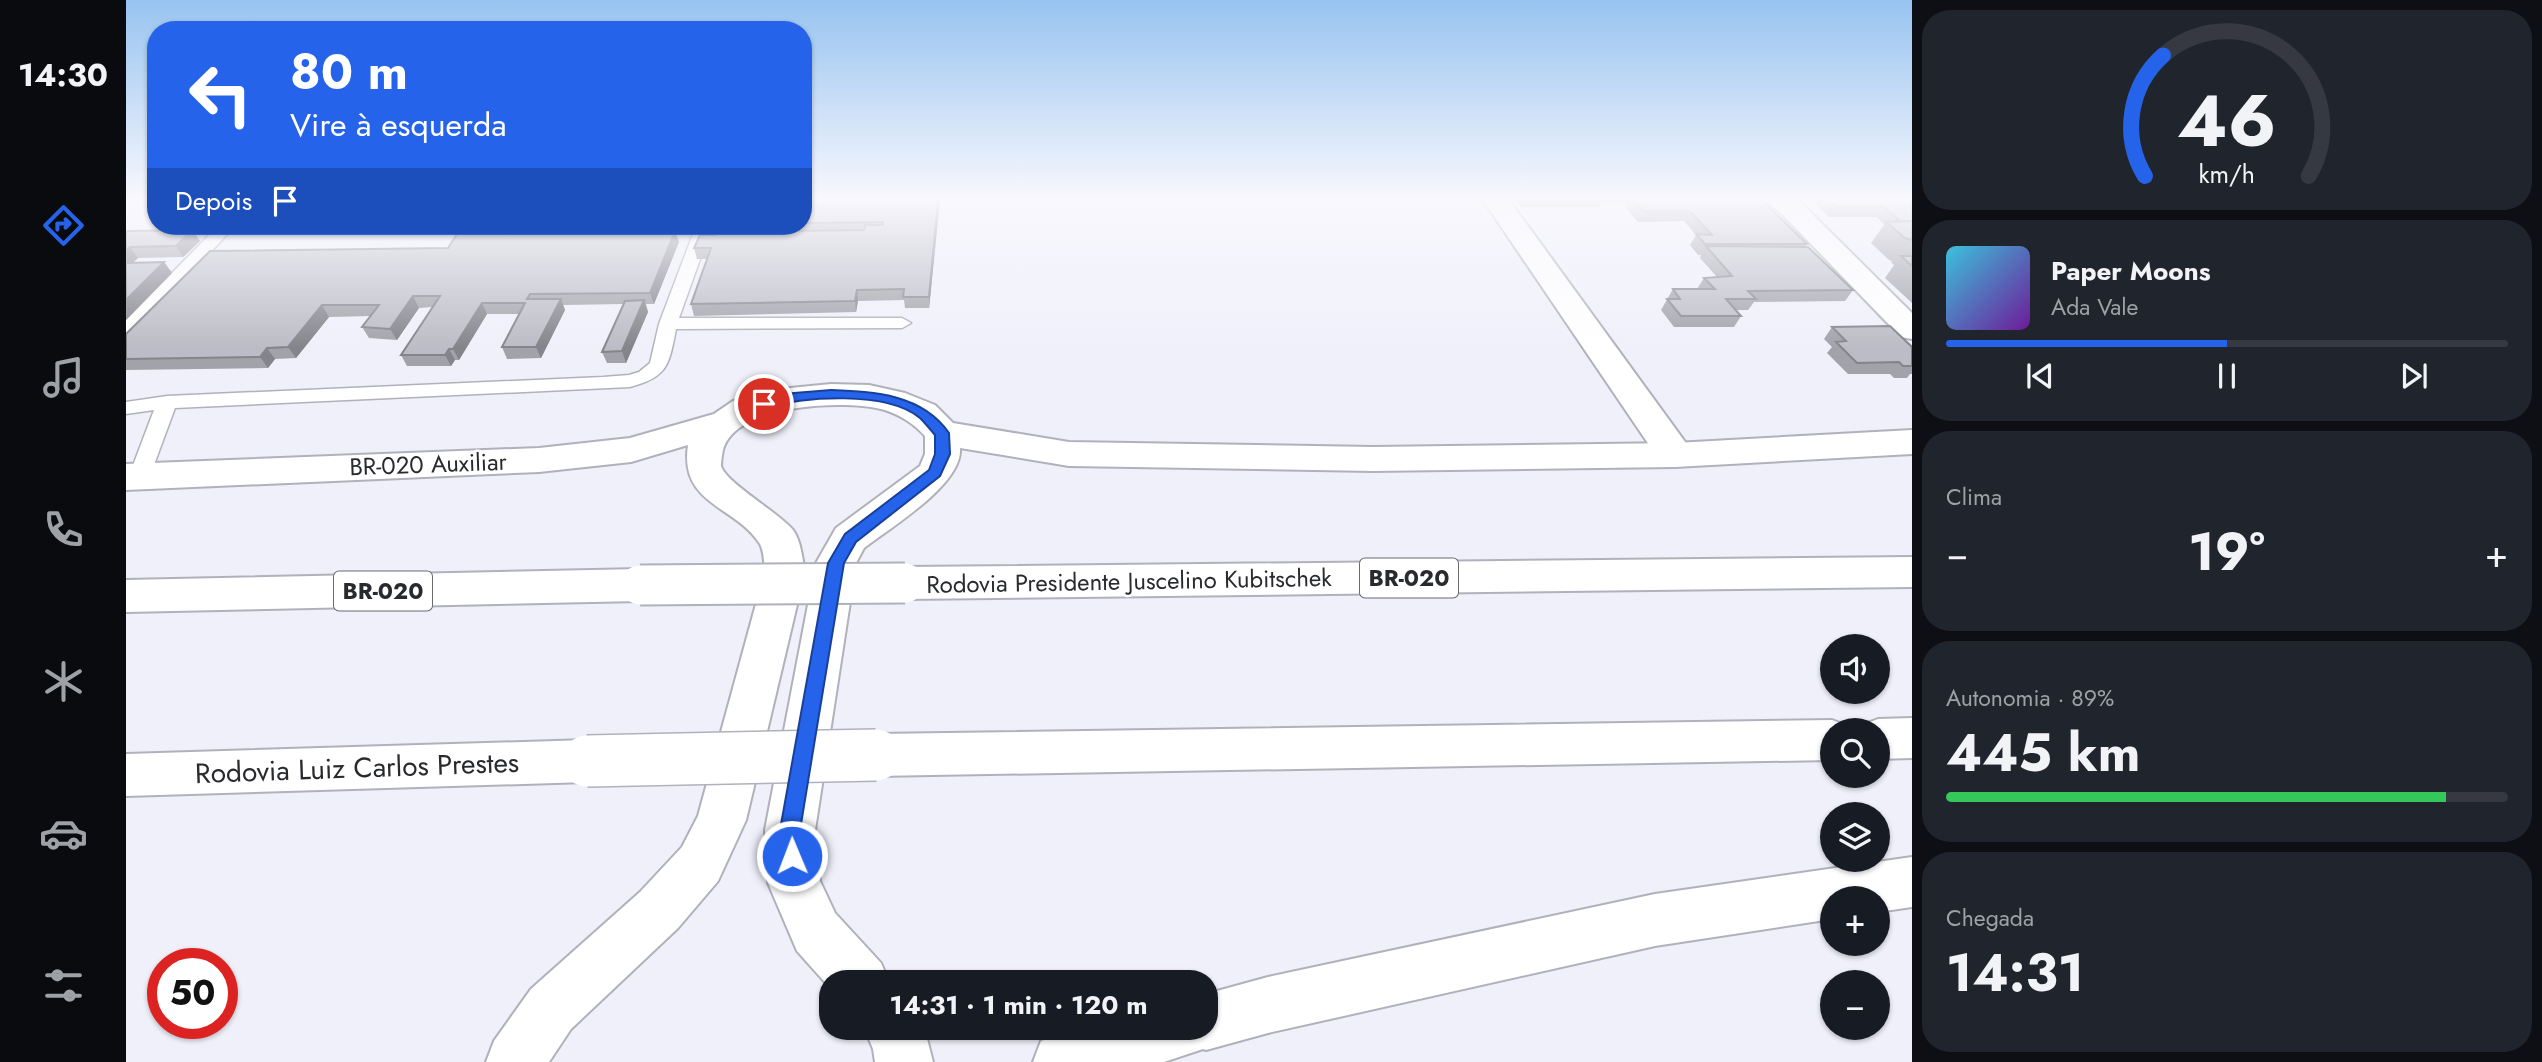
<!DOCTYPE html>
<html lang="pt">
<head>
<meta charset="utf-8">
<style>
	:root { --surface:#171b24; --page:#20242c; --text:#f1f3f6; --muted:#9ea1a6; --line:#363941; --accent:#2563eb }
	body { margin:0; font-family:Jost,sans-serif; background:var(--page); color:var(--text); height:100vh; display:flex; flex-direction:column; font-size:26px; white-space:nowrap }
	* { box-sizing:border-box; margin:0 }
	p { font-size:23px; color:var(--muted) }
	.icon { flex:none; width:38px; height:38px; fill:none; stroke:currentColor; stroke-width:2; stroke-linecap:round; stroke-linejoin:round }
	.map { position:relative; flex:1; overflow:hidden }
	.sheet { display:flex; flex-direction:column; gap:10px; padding:10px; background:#0d0f14; width:630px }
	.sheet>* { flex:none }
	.banner { position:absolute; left:21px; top:21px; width:665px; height:214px; border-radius:28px; box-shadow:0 2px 5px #0004; background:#2563eb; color:#fff; overflow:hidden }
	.controls { position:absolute; left:1694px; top:634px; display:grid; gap:14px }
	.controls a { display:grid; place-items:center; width:70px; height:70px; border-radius:50%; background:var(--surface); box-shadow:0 2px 5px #0004; font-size:35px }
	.speed { position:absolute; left:21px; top:948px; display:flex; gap:14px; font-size:35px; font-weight:700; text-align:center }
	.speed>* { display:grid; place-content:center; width:91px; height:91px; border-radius:50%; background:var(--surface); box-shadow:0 2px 5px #0004; line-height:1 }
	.speed .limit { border:10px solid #d22; background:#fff; color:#111 }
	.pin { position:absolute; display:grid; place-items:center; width:60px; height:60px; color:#fff; margin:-30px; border:4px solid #fff; border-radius:50%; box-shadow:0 2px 7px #0007 }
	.me { position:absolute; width:77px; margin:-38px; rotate:359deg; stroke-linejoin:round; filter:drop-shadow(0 0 5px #0008) }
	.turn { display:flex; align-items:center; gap:24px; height:147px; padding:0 28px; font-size:32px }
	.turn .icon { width:91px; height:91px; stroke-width:2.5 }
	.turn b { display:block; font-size:49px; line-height:60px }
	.then { display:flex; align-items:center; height:66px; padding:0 28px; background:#0003; gap:14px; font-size:26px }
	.big { font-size:52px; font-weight:700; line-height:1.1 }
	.sheet .card { flex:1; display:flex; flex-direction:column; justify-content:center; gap:10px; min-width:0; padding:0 24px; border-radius:28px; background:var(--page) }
	.sheet .dial { align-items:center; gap:0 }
	.dial svg { height:182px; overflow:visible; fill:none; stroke:var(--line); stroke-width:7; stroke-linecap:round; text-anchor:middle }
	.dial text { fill:var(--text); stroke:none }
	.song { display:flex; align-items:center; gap:21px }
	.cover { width:84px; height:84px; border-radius:10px; background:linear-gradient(135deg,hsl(190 70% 55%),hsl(280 70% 35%)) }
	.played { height:7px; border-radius:4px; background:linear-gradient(90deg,var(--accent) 50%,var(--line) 50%) }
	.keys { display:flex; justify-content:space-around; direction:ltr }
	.heat { display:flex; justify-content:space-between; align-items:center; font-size:38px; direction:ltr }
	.charge { height:10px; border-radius:5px; background:linear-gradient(90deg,#34c759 89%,var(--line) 0) }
	.trip { position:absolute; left:693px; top:970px; width:399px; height:70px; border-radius:28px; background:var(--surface); box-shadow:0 2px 5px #0004; font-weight:700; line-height:70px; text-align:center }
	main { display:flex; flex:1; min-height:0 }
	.tabs { display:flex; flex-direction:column; width:126px; justify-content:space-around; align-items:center; background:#090b0e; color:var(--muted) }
	.tabs .icon { width:49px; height:49px }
	.tabs .active { color:var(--accent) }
	.tabs b { font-size:32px; color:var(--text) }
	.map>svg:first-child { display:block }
</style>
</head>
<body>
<main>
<nav class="tabs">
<b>14:30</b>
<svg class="icon active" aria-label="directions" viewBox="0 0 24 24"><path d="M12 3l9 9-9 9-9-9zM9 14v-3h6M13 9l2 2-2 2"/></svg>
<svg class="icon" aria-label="music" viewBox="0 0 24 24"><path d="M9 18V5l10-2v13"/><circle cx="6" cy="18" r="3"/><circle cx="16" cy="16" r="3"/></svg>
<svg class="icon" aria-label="phone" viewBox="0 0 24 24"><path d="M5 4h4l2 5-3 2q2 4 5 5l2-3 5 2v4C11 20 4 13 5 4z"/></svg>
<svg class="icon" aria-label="climate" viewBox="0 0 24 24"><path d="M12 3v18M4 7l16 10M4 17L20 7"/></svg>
<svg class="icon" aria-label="car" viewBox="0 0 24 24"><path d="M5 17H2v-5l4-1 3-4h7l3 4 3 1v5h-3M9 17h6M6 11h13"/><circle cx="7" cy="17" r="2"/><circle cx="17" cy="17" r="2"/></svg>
<svg class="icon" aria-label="filters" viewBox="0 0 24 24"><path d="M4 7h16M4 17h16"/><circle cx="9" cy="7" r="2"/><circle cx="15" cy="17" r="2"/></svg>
</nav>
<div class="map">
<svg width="1786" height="1062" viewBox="0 0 1786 1062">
	<rect width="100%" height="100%" fill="#eff0fa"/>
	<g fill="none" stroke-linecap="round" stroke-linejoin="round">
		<g stroke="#b0b1bb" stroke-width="3">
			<g id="service">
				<path d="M 92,226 L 109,226 L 7,335 L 0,337 L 0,320 Z"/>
				<path d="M 570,226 L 586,226 L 553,318 L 776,318 L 785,323 L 776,328 L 550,329 C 543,365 542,377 504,387 L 49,408 L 22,481 L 14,483 L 6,481 L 3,476 L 28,410 L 0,414 L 0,402 L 41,396 L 477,377 L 503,375 L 513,372 L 524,363 L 533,324 Z"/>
			</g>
		</g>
		<g stroke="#b0b1bb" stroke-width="4">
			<g id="minor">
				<path d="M 1357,200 L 1383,200 L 1562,446 L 1567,455 L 1562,464 L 1549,467 L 1536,464 Z"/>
				<path d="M 1639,200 L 1672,200 L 1786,313 L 1786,339 L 1775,337 L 1654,212 Z"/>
			</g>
		</g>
		<g stroke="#b0b1bb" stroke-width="4">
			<g id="secondary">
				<path d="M 705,384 L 743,385 L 779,393 L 809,405 L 827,423 L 943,442 L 1247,447 L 1549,443 L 1786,430 L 1786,454 L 1549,467 L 1247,471 L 943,466 L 834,448 C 837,484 765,527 738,548 L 730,563 L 689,830 L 694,881 L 709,913 L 755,963 L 763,982 L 705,982 L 705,989 L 671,951 L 642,883 L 639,830 L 690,563 L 710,528 L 794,466 L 799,454 L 799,436 C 787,423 776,416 759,410 C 722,399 609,403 597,450 C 596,454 595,462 595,466 C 600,483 652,512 667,530 C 675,541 676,558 679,571 L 620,820 L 592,881 L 552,928 L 445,1029 L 423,1062 L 360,1062 L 368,1041 L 405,989 L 514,892 L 556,847 L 572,816 L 639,571 C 638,563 638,551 634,544 C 609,505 553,505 562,445 L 505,462 L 413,472 L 0,490 L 0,464 L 413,448 L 504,438 L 588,414 L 607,401 L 644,390 Z"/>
				<path d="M 1786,857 L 1786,907 L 1752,912 L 1752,898 L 1706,898 L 1706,919 L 1529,946 L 1142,1033 L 1080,1050 L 1077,1049 L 1038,1062 L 907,1062 L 915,1041 L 957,1027 L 1080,1027 L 1080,994 L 1142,977 L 1529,894 Z"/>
				<path d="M 738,1027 L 798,1027 L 807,1062 L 749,1062 L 747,1049 Z"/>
			</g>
		</g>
		<g stroke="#b0b1bb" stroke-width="4">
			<g id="trunk">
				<path d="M 1786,557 L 1786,587 L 779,599 L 765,594 L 759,583 L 765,572 L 779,567 Z"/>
				<path d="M 514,569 L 528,574 L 534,585 L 528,596 L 514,601 L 0,612 L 0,580 Z"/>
				<path d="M 1786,718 L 1786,758 L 1752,759 L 1752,730 L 1733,730 L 1736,725 L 1752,719 Z"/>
				<path d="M 1706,720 L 1722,726 L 1724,730 L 1706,730 L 1706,760 L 750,776 L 733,770 L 727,755 L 733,740 L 750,734 Z"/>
				<path d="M 461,740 L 478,746 L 484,761 L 478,776 L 461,782 L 0,796 L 0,754 Z"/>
			</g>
		</g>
		<use href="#service" fill="#fff" fill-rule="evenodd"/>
		<use href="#minor" fill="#fff" fill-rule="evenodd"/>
		<use href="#secondary" fill="#fff" fill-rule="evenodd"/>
		<use href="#trunk" fill="#fff" fill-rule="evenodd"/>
		<g stroke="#b0b1bb" stroke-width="43" stroke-linecap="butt">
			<path id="trunk-bridge-far1" d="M 514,585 L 779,583"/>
		</g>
		<g stroke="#b0b1bb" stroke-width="54" stroke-linecap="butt">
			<path id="trunk-bridge" d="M 461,761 L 750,755"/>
		</g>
		<use href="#trunk-bridge-far1" stroke="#fff" stroke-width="39"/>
		<use href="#trunk-bridge" stroke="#fff" stroke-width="51"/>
	</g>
	<g fill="#a2a2aa">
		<path d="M 677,200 L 814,200 L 803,308 L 779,308 L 778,300 L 732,301 L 730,312 L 568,316 L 565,304 L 581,259 L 571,259 L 568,248 L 590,235 L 590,233 L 581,233 L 580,226 L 677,226 Z"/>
		<path d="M 1389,200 L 1636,200 L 1681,244 L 1679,247 L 1727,290 L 1719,301 L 1628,302 L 1622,310 L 1610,310 L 1615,316 L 1608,327 L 1548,327 L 1535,310 L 1547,289 L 1571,289 L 1578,278 L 1591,277 L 1574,258 L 1575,255 L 1572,255 L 1564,245 L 1570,235 L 1558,221 L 1512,222 L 1499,207 L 1500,203 L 1475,203 L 1473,207 L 1395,207 Z"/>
		<path d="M 1690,200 L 1786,200 L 1786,303 L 1759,278 L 1768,265 L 1765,262 L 1766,261 L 1763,260 L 1745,243 L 1758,225 L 1751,217 L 1703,217 L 1689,203 Z"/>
		<path d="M 363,226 L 540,226 L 538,232 L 553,242 L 528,304 L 520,304 L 522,312 L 500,363 L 481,363 L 476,352 L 498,304 L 437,305 L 439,310 L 415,358 L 381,359 L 376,347 L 393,314 L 361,314 L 333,360 L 329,360 L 325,366 L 281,366 L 275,355 L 306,307 L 293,308 L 271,340 L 243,338 L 236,327 L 244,316 L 203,317 L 170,358 L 149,359 L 142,368 L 0,370 L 0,334 L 322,248 L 358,234 Z"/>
		<path d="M 66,230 L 74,241 L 57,257 L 12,258 L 7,262 L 38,262 L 46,273 L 0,320 L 0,232 Z"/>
		<path d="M 1706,327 L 1786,347 L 1786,374 L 1784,374 L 1781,378 L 1768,378 L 1764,374 L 1722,374 L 1701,353 L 1706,347 L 1698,339 Z"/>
	</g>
	<g fill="#84848b">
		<path d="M 812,200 L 814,200 L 803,308 L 803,297 Z"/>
		<path d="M 533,226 L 540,226 L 536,236 Z"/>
		<path d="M 66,230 L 74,241 L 57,257 L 50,246 Z"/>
		<path d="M 549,231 L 553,242 L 528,304 L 524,293 Z"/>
		<path d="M 4,247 L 12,258 L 0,269 L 0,251 Z"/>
		<path d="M 38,262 L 46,273 L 0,320 L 0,300 Z"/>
		<path d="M 731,290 L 732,301 L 730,312 L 729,301 Z"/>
		<path d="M 287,296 L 293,308 L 271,340 L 264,329 Z"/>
		<path d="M 435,299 L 439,310 L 415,358 L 410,347 Z"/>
		<path d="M 518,300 L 522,312 L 500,363 L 496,351 Z"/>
		<path d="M 356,303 L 361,314 L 333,360 L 327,349 Z"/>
		<path d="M 196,305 L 203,317 L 170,358 L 162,347 Z"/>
		<path d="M 141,348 L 149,359 L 142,368 L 134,357 Z"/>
		<path d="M 323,349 L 329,360 L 325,366 L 319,355 Z"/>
	</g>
	<g fill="#bcbcc6" stroke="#84848b" stroke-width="2">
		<path d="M 677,200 L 812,200 L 803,297 L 777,297 L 778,289 L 731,290 L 729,301 L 565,304 L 585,248 L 568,248 L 574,235 L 590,235 L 591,232 L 641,231 L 643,226 L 668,226 L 667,231 L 738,230 L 739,225 L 757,225 L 757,222 L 677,223 Z"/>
		<path d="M 1507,200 L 1636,200 L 1681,244 L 1579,244 L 1570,234 L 1586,235 L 1564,211 L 1517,211 Z"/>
		<path d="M 1703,200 L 1786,200 L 1786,221 L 1775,222 L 1758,207 L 1710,206 Z"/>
		<path d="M 1786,221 L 1786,240 L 1779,238 L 1760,222 Z"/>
		<path d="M 363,226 L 517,226 L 433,227 L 429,233 L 549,231 L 524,293 L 404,294 L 401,299 L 435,299 L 410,347 L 376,347 L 399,303 L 356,303 L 327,349 L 323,349 L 319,355 L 275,355 L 314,296 L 287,296 L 264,329 L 236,327 L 253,305 L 196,305 L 162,347 L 141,348 L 134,357 L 0,359 L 0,334 L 84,251 L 322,248 L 331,234 L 358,234 Z"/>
		<path d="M 66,230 L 50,246 L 4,247 L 0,251 L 0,232 L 2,231 Z"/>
		<path d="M 1580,246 L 1682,247 L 1727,290 L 1622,291 L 1630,299 L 1600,299 L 1615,316 L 1555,316 L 1541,299 L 1554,299 L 1547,289 L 1589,289 L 1578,278 L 1606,276 Z"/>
		<path d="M 1775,256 L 1786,256 L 1786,266 Z"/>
		<path d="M 38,262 L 0,300 L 0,263 Z"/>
		<path d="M 518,300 L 496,351 L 476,352 L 499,301 Z"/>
		<path d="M 1764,326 L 1786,347 L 1786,366 L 1777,366 L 1773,362 L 1731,363 L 1710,342 L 1720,341 L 1706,327 Z"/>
	</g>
	<linearGradient id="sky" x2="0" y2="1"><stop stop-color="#97c3f0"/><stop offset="0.57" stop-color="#f8f8fd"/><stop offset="1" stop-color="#f8f8fd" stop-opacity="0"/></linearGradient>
	<rect width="1786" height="348" fill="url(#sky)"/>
	<path fill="#2563eb" stroke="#184099" stroke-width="2" d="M 705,390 C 749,392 796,394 823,433 L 824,454 L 814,476 L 730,542 L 718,563 L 674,830 L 677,856 L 674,864 L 666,866 L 659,864 L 654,830 L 702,563 L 719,534 L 803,470 L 809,454 L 809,435 C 804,429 799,423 794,418 C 760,390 677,397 638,408 L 631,404 L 633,400 L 656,394 Z"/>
	<g text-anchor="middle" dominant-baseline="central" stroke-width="5" stroke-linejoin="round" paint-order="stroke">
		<g fill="#fff" stroke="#696a6d" stroke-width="2">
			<rect x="1234" y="558.5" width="98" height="39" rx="5"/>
			<rect x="208" y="571.5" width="98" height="39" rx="5"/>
		</g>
		<g font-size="23" font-weight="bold" fill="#292a2e">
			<text x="1283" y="578">BR-020</text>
			<text x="257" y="591">BR-020</text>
		</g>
		<g font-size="24" fill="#292a2e" stroke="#fff">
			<text transform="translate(302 464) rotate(-2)">BR-020 Auxiliar</text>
			<text transform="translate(1003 581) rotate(-1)">Rodovia Presidente Juscelino Kubitschek</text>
		</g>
		<g font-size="28" fill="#292a2e" stroke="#fff">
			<text transform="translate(231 768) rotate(-2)">Rodovia Luiz Carlos Prestes</text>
		</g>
	</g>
</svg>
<div class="controls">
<a><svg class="icon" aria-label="sound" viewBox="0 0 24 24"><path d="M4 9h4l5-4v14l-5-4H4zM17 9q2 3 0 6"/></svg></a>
<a><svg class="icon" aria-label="search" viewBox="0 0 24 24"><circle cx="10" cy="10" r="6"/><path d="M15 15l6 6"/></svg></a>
<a><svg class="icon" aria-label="layers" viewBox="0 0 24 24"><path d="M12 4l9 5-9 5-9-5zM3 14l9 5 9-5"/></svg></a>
<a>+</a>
<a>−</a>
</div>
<div class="speed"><div class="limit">50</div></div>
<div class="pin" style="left:638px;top:404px;background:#d93025"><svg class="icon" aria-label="arrive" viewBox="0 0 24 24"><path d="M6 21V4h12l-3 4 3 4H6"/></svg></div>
<svg class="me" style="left:666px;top:856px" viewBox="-20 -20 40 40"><circle r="17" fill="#2563eb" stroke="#fff" stroke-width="3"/><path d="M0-11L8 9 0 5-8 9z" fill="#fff"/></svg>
<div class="trip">14:31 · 1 min · 120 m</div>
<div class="banner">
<div class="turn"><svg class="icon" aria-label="left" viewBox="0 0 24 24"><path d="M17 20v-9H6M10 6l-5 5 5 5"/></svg><div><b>80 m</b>Vire à esquerda</div></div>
<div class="then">Depois<svg class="icon" aria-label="arrive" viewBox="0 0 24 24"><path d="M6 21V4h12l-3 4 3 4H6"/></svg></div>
</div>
</div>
<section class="sheet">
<div class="card dial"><svg viewBox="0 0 100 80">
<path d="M14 69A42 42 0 1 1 86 69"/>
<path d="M14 69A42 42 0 0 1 22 16" stroke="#2563eb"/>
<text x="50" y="56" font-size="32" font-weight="700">46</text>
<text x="50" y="72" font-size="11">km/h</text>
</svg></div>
<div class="card">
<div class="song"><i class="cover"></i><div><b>Paper Moons</b><p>Ada Vale</p></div></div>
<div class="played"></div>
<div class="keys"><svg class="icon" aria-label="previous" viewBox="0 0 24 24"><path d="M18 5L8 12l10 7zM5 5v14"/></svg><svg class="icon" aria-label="pause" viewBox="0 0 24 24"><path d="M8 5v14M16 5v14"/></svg><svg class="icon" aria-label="next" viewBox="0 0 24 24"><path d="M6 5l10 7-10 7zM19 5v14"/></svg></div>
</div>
<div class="card"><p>Clima</p>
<div class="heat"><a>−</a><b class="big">19°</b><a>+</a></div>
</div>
<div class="card"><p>Autonomia · 89%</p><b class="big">445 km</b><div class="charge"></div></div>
<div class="card"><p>Chegada</p><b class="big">14:31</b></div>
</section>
</main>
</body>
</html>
